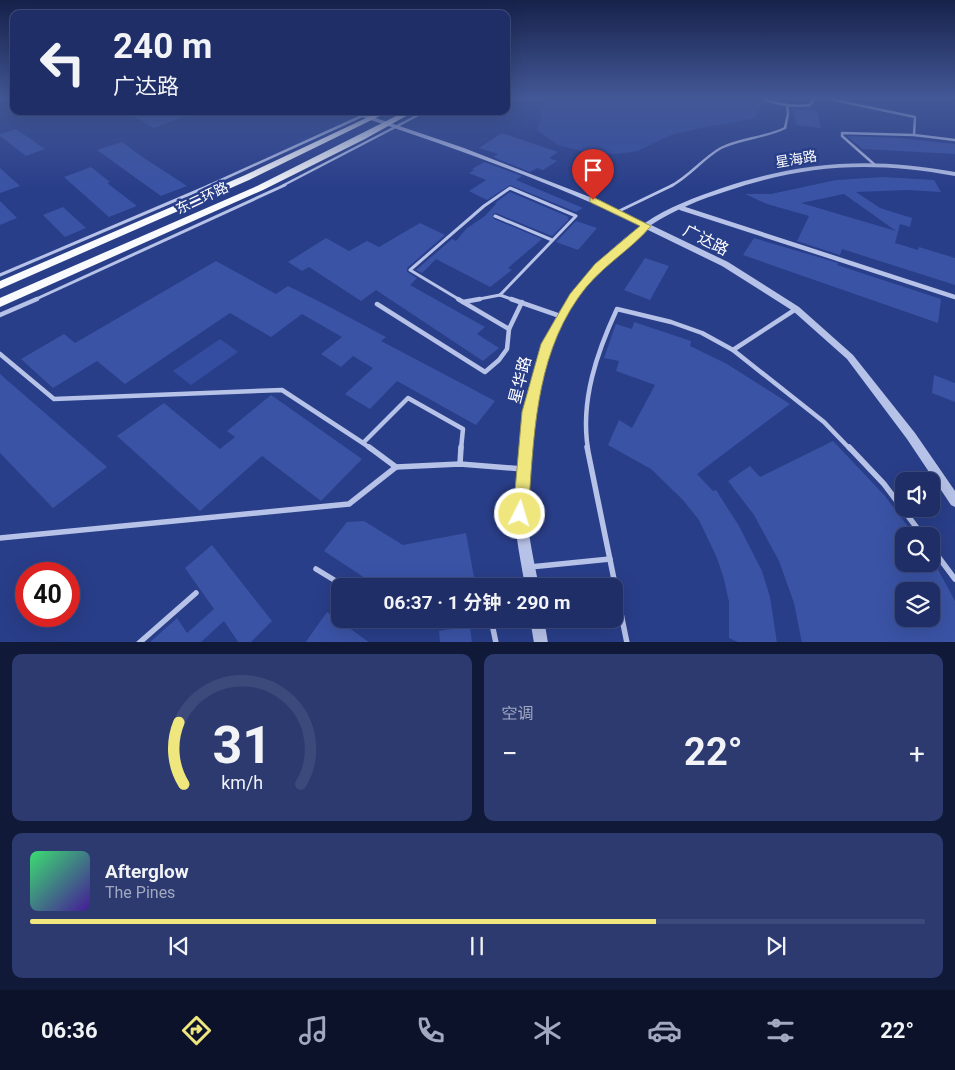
<!DOCTYPE html>
<html lang="zh">
<head>
<meta charset="utf-8">
<style>
	:root { --surface:#1f2e67; --page:#2c3a70; --text:#f1f3f6; --muted:#a1a8c0; --line:#3c4a7b; --accent:#efe77e }
	body { margin:0; font-family:Roboto,"Noto Sans SC",sans-serif; background:var(--page); color:var(--text); height:100vh; display:flex; flex-direction:column; font-size:19px; white-space:nowrap }
	* { box-sizing:border-box; margin:0 }
	p { font-size:16px; color:var(--muted) }
	.icon { flex:none; width:28px; height:28px; fill:none; stroke:currentColor; stroke-width:2; stroke-linecap:round; stroke-linejoin:round }
	.map { position:relative; height:642px; overflow:hidden }
	.sheet { display:flex; flex-direction:column; gap:12px; padding:12px; background:#111939; flex:1 }
	.sheet>* { flex:none }
	.hud { position:absolute; left:10px; top:10px; width:500px; height:105px; border-radius:10px; box-shadow:0 5px 20px #0002,0 0 0 1px var(--line); background:#1f2e67; color:var(--text); overflow:hidden }
	.controls { position:absolute; left:895px; top:472px; display:grid; gap:10px }
	.controls a { display:grid; place-items:center; width:45px; height:45px; border-radius:10px; background:var(--surface); box-shadow:0 5px 20px #0002,0 0 0 1px var(--line); font-size:25px }
	.speed { position:absolute; left:15px; top:562px; display:flex; gap:10px; font-size:25px; font-weight:700; text-align:center }
	.speed>* { display:grid; place-content:center; width:65px; height:65px; border-radius:50%; background:var(--surface); box-shadow:0 5px 20px #0002,0 0 0 1px var(--line); line-height:1 }
	.speed .limit { border:8px solid #d22; background:#fff; color:#111 }
	.pin { position:absolute; display:grid; place-items:center; width:42px; height:42px; color:#fff; margin:-51px -21px; border-radius:50% 50% 50% 0; rotate:-45deg; box-shadow:0 0 5px #0007 }
	.pin .icon { rotate:45deg }
	.me { position:absolute; width:55px; margin:-28px; rotate:5deg; stroke-linejoin:round; filter:drop-shadow(0 0 4px #0008) }
	.turn { display:flex; align-items:center; gap:18px; height:105px; padding:0 20px; font-size:22px }
	.turn .icon { width:65px; height:65px; stroke-width:2.5 }
	.turn b { display:block; font-size:35px; line-height:42px }
	.big { font-size:38px; font-weight:700; line-height:1.1 }
	.sheet .tile { flex:1; display:flex; flex-direction:column; justify-content:center; gap:8px; min-width:0; padding:0 18px; border-radius:10px; background:var(--page) }
	.sheet .dial { align-items:center; gap:0 }
	.dial svg { height:130px; overflow:visible; fill:none; stroke:var(--line); stroke-width:7; stroke-linecap:round; text-anchor:middle }
	.dial text { fill:var(--text); stroke:none }
	.song { display:flex; align-items:center; gap:15px }
	.cover { width:60px; height:60px; border-radius:8px; background:linear-gradient(135deg,hsl(140 70% 55%),hsl(260 70% 35%)) }
	.played { height:5px; border-radius:2px; background:linear-gradient(90deg,var(--accent) 70%,var(--line) 70%) }
	.keys { display:flex; justify-content:space-around; direction:ltr }
	.heat { display:flex; justify-content:space-between; align-items:center; font-size:28px; direction:ltr }
	.sheet .tiles { flex:1; display:grid; gap:12px; grid-template-columns:1fr 1fr }
	.tile:last-child { grid-column:span 2 }
	.trip { position:absolute; left:331px; top:578px; width:292px; height:50px; border-radius:10px; background:var(--surface); box-shadow:0 5px 20px #0002,0 0 0 1px var(--line); font-weight:700; line-height:50px; text-align:center }
	.dock { display:flex; height:80px; justify-content:space-around; align-items:center; background:#0c1229; color:var(--muted) }
	.dock .icon { width:35px; height:35px }
	.dock .current { color:var(--accent) }
	.dock b { font-size:22px; color:var(--text) }
	.map>svg:first-child { display:block }
</style>
</head>
<body>
<div class="map">
<svg width="955" height="643" viewBox="0 0 955 643">
	<rect width="100%" height="100%" fill="#293e89"/>
	<g fill="#344da0">
		<path d="M 538,99 L 756,99 L 762,102 L 755,118 L 701,128 L 671,135 L 638,151 L 618,154 L 589,153 L 558,145 L 537,130 L 542,115 L 539,113 L 543,103 Z"/>
		<path d="M 220,339 L 238,352 L 191,385 L 173,371 Z"/>
	</g>
	<g fill="#3a53a5" fill-rule="evenodd">
		<path d="M 793,109 L 817,111 L 821,128 L 796,125 Z"/>
		<path d="M 124,111 L 194,111 L 194,113 L 154,128 Z"/>
		<path d="M 16,129 L 45,149 L 26,156 L 0,136 L 0,134 Z"/>
		<path d="M 502,133 L 558,152 L 549,158 L 557,161 L 543,170 L 537,168 L 530,172 L 493,157 L 498,154 L 479,148 Z"/>
		<path d="M 847,136 L 899,138 L 955,144 L 955,154 L 863,149 Z"/>
		<path d="M 122,142 L 141,156 L 187,186 L 161,196 L 97,150 Z"/>
		<path d="M 484,162 L 522,176 L 516,180 L 583,208 L 576,212 L 510,185 L 487,200 L 469,191 L 486,180 L 469,173 L 474,170 L 472,169 Z"/>
		<path d="M 91,167 L 110,182 L 107,183 L 137,206 L 109,217 L 64,177 Z"/>
		<path d="M 0,168 L 20,186 L 0,193 Z"/>
		<path d="M 883,177 L 934,180 L 941,192 L 907,190 L 856,192 L 880,208 L 912,218 L 910,227 L 900,224 L 895,243 L 918,250 L 919,247 L 955,258 L 955,285 L 842,249 L 840,255 L 797,241 L 809,216 L 767,204 L 745,194 L 771,194 L 836,180 ZM 844,194 L 896,231 L 801,203 Z"/>
		<path d="M 510,192 L 569,217 L 567,218 L 569,219 L 552,236 L 496,213 L 493,214 L 494,219 L 542,239 L 508,268 L 512,270 L 490,287 L 436,259 L 422,273 L 416,270 L 452,239 L 456,241 L 466,229 L 485,216 L 496,204 L 495,203 Z"/>
		<path d="M 0,201 L 17,218 L 0,225 Z"/>
		<path d="M 63,207 L 86,228 L 65,237 L 43,215 Z"/>
		<path d="M 576,221 L 597,228 L 578,250 L 556,242 Z"/>
		<path d="M 420,223 L 445,235 L 407,268 L 407,272 L 417,278 L 410,285 L 485,327 L 477,334 L 499,348 L 483,361 L 376,290 L 361,301 L 309,267 L 302,271 L 288,262 L 326,238 L 349,251 L 367,241 L 379,247 Z"/>
		<path d="M 754,238 L 838,263 L 837,265 L 941,299 L 938,323 L 743,255 Z"/>
		<path d="M 645,258 L 669,266 L 650,300 L 624,290 Z"/>
		<path d="M 216,261 L 276,294 L 288,286 L 324,304 L 386,337 L 381,341 L 495,401 L 476,425 L 397,381 L 370,409 L 345,394 L 373,368 L 353,356 L 341,367 L 321,354 L 342,337 L 302,314 L 271,337 L 230,313 L 125,384 L 97,361 L 53,388 L 21,359 L 64,334 L 75,343 Z"/>
		<path d="M 634,322 L 691,341 L 690,346 L 727,364 L 790,404 L 697,474 L 713,491 L 716,490 L 739,526 L 762,571 L 770,597 L 777,643 L 740,643 L 729,638 L 729,602 L 724,579 L 717,558 L 699,520 L 683,500 L 651,469 L 608,445 L 619,420 L 632,428 L 655,385 L 616,371 L 619,361 L 604,358 L 616,324 L 632,329 Z"/>
		<path d="M 0,374 L 107,467 L 53,508 L 0,453 Z"/>
		<path d="M 934,375 L 955,383 L 955,402 L 932,393 Z"/>
		<path d="M 271,395 L 362,459 L 321,501 L 262,456 L 200,511 L 117,436 L 164,403 L 220,449 L 235,437 L 227,431 Z"/>
		<path d="M 833,441 L 885,496 L 915,536 L 904,536 L 904,564 L 935,564 L 955,601 L 955,643 L 802,643 L 794,603 L 779,561 L 754,515 L 728,481 L 750,466 L 760,477 ZM 904,591 L 931,591 L 931,619 L 904,619 Z"/>
		<path d="M 364,521 L 403,545 L 466,533 L 474,577 L 428,586 L 377,586 L 324,551 L 347,522 Z"/>
		<path d="M 212,545 L 272,621 L 250,643 L 239,643 L 224,621 L 200,643 L 149,643 L 177,618 L 187,633 L 214,609 L 185,568 Z"/>
		<path d="M 327,612 L 370,643 L 305,643 Z"/>
		<path d="M 470,626 L 472,643 L 440,643 L 439,631 Z"/>
	</g>
	<g fill="none" stroke-linecap="round" stroke-linejoin="round">
		<g stroke="#b7c2e8" stroke-width="2.5">
			<path d="M 764,99 C 779,105 794,107 810,105 L 814,99"/>
			<path d="M 829,99 L 915,117 L 914,135 L 842,133 L 842,136 L 875,165"/>
			<path d="M 914,135 L 955,140"/>
			<path d="M 208,186 L 373,111"/>
			<path d="M 282,186 L 426,111"/>
			<path d="M 671,186 C 690,176 703,158 721,148 C 741,138 765,138 785,128 L 788,114 L 787,105"/>
		</g>
		<g stroke="#b7c2e8" stroke-width="3">
			<path d="M 617,212 L 673,185"/>
			<path d="M 495,216 L 552,240"/>
			<path d="M 0,275 L 211,185"/>
			<path d="M 500,295 L 514,300"/>
			<path d="M 34,300 L 285,185"/>
			<path d="M 460,300 L 410,270 L 484,206 L 510,188 L 576,216 L 500,295"/>
			<path d="M 474,300 L 500,295"/>
		</g>
		<g stroke="#b7c2e8" stroke-width="4.5">
			<path d="M 458,299 L 463,302 L 480,299"/>
			<path d="M 511,299 L 560,316"/>
			<path d="M 463,302 L 509,329"/>
			<path d="M 377,304 L 485,372 L 499,360 L 507,349 L 509,329 L 522,302"/>
			<path d="M 796,309 L 733,350 L 824,422 L 850,449"/>
			<path d="M 0,315 L 37,299"/>
			<path d="M 0,354 L 54,399 L 282,390 L 363,443 L 408,398 L 463,429 L 461,449"/>
			<path d="M 363,443 L 371,449"/>
			<path d="M 588,449 C 580,401 597,352 617,309 L 671,322 L 702,333 L 733,350"/>
		</g>
		<g stroke="#b7c2e8" stroke-width="5.5">
			<path d="M 369,447 L 396,467"/>
			<path d="M 587,447 L 627,643"/>
			<path d="M 849,447 L 884,484 L 923,536"/>
			<path d="M 460,464 L 461,447"/>
			<path d="M 0,538 L 349,504 L 396,467 L 460,464 L 523,469"/>
			<path d="M 931,547 L 955,579"/>
			<path d="M 530,567 L 610,559"/>
			<path d="M 316,569 L 344,586"/>
			<path d="M 491,619 L 496,643"/>
			<path d="M 139,643 L 196,593"/>
		</g>
		<path stroke="#b7c2e8" stroke-width="4.5" d="M 681,208 L 955,297"/>
		<g fill="#b7c2e8" fill-rule="evenodd">
			<path d="M 364,114 L 464,148 L 595,199 L 645,223 C 668,207 696,197 722,188 C 804,161 870,157 955,172 L 955,176 C 873,161 806,164 727,191 C 701,199 674,210 651,225 L 728,262 L 799,307 L 853,355 L 915,433 L 955,491 L 955,507 L 951,505 L 907,439 L 847,359 L 793,311 L 722,266 L 646,229 C 607,257 568,299 551,345 C 539,379 535,415 532,450 C 530,471 525,493 527,515 C 529,539 534,562 539,586 L 525,586 C 521,562 515,536 515,511 C 515,490 519,468 521,447 C 525,412 529,376 543,344 C 562,297 600,255 641,226 C 551,182 457,149 362,117 L 362,115 Z"/>
			<path d="M 530,619 L 544,619 L 548,643 L 534,643 Z"/>
		</g>
		<g fill="#f9fafe" fill-rule="evenodd">
			<path d="M 381,111 L 390,111 L 249,180 L 0,289 L 0,281 L 243,176 Z"/>
			<path d="M 406,111 L 415,111 L 365,139 L 263,190 L 0,307 L 0,298 L 257,186 Z"/>
		</g>
	</g>
	<linearGradient id="sky" x2="0" y2="1"><stop stop-color="#17224b"/><stop offset="0.52" stop-color="#435897"/><stop offset="1" stop-color="#435897" stop-opacity="0"/></linearGradient>
	<rect width="955" height="189" fill="url(#sky)"/>
	<path fill="#efe77e" stroke="#9b9652" d="M 593,197 L 651,226 C 629,252 599,267 578,298 C 534,361 534,440 528,514 L 526,519 L 520,521 L 515,519 L 513,514 L 522,412 L 541,344 L 570,294 L 595,264 L 640,226 L 590,202 L 590,198 Z"/>
	<g text-anchor="middle" dominant-baseline="central" stroke-width="5" stroke-linejoin="round" paint-order="stroke">
		<g font-size="14" fill="#fff" stroke="#293e89">
			<text transform="translate(796 159) rotate(-10)">星海路</text>
			<text transform="translate(202 198) rotate(-25)">东二环路</text>
		</g>
		<g font-size="16" fill="#fff" stroke="#293e89">
			<text transform="translate(706 240) rotate(27)">广达路</text>
			<text transform="translate(520 380) rotate(-76)">星华路</text>
		</g>
	</g>
</svg>
<div class="controls">
<a><svg class="icon" aria-label="sound" viewBox="0 0 24 24"><path d="M4 9h4l5-4v14l-5-4H4zM17 9q2 3 0 6"/></svg></a>
<a><svg class="icon" aria-label="search" viewBox="0 0 24 24"><circle cx="10" cy="10" r="6"/><path d="M15 15l6 6"/></svg></a>
<a><svg class="icon" aria-label="layers" viewBox="0 0 24 24"><path d="M12 4l9 5-9 5-9-5zM3 14l9 5 9-5"/></svg></a>
</div>
<div class="speed"><div class="limit">40</div></div>
<div class="pin" style="left:593px;top:200px;background:#d93025"><svg class="icon" aria-label="arrive" viewBox="0 0 24 24"><path d="M6 21V4h12l-3 4 3 4H6"/></svg></div>
<svg class="me" style="left:520px;top:514px" viewBox="-20 -20 40 40"><circle r="17" fill="#efe77e" stroke="#fff" stroke-width="3"/><path d="M0-11L8 9 0 5-8 9z" fill="#fff"/></svg>
<div class="trip">06:37 · 1 分钟 · 290 m</div>
<div class="hud">
<div class="turn"><svg class="icon" aria-label="left" viewBox="0 0 24 24"><path d="M17 20v-9H6M10 6l-5 5 5 5"/></svg><div><b>240 m</b>广达路</div></div>
</div>
</div>
<section class="sheet">
<div class="tiles">
<div class="tile dial"><svg viewBox="0 0 100 80">
<path d="M14 69A42 42 0 1 1 86 69"/>
<path d="M14 69A42 42 0 0 1 11 31" stroke="#efe77e"/>
<text x="50" y="56" font-size="32" font-weight="700">31</text>
<text x="50" y="72" font-size="11">km/h</text>
</svg></div>
<div class="tile"><p>空调</p>
<div class="heat"><a>−</a><b class="big">22°</b><a>+</a></div>
</div>
<div class="tile">
<div class="song"><i class="cover"></i><div><b>Afterglow</b><p>The Pines</p></div></div>
<div class="played"></div>
<div class="keys"><svg class="icon" aria-label="previous" viewBox="0 0 24 24"><path d="M18 5L8 12l10 7zM5 5v14"/></svg><svg class="icon" aria-label="pause" viewBox="0 0 24 24"><path d="M8 5v14M16 5v14"/></svg><svg class="icon" aria-label="next" viewBox="0 0 24 24"><path d="M6 5l10 7-10 7zM19 5v14"/></svg></div>
</div>
</div>
</section>
<nav class="dock">
<b>06:36</b>
<svg class="icon current" aria-label="directions" viewBox="0 0 24 24"><path d="M12 3l9 9-9 9-9-9zM9 14v-3h6M13 9l2 2-2 2"/></svg>
<svg class="icon" aria-label="music" viewBox="0 0 24 24"><path d="M9 18V5l10-2v13"/><circle cx="6" cy="18" r="3"/><circle cx="16" cy="16" r="3"/></svg>
<svg class="icon" aria-label="phone" viewBox="0 0 24 24"><path d="M5 4h4l2 5-3 2q2 4 5 5l2-3 5 2v4C11 20 4 13 5 4z"/></svg>
<svg class="icon" aria-label="climate" viewBox="0 0 24 24"><path d="M12 3v18M4 7l16 10M4 17L20 7"/></svg>
<svg class="icon" aria-label="car" viewBox="0 0 24 24"><path d="M5 17H2v-5l4-1 3-4h7l3 4 3 1v5h-3M9 17h6M6 11h13"/><circle cx="7" cy="17" r="2"/><circle cx="17" cy="17" r="2"/></svg>
<svg class="icon" aria-label="filters" viewBox="0 0 24 24"><path d="M4 7h16M4 17h16"/><circle cx="9" cy="7" r="2"/><circle cx="15" cy="17" r="2"/></svg>
<b>22°</b>
</nav>
</body>
</html>
